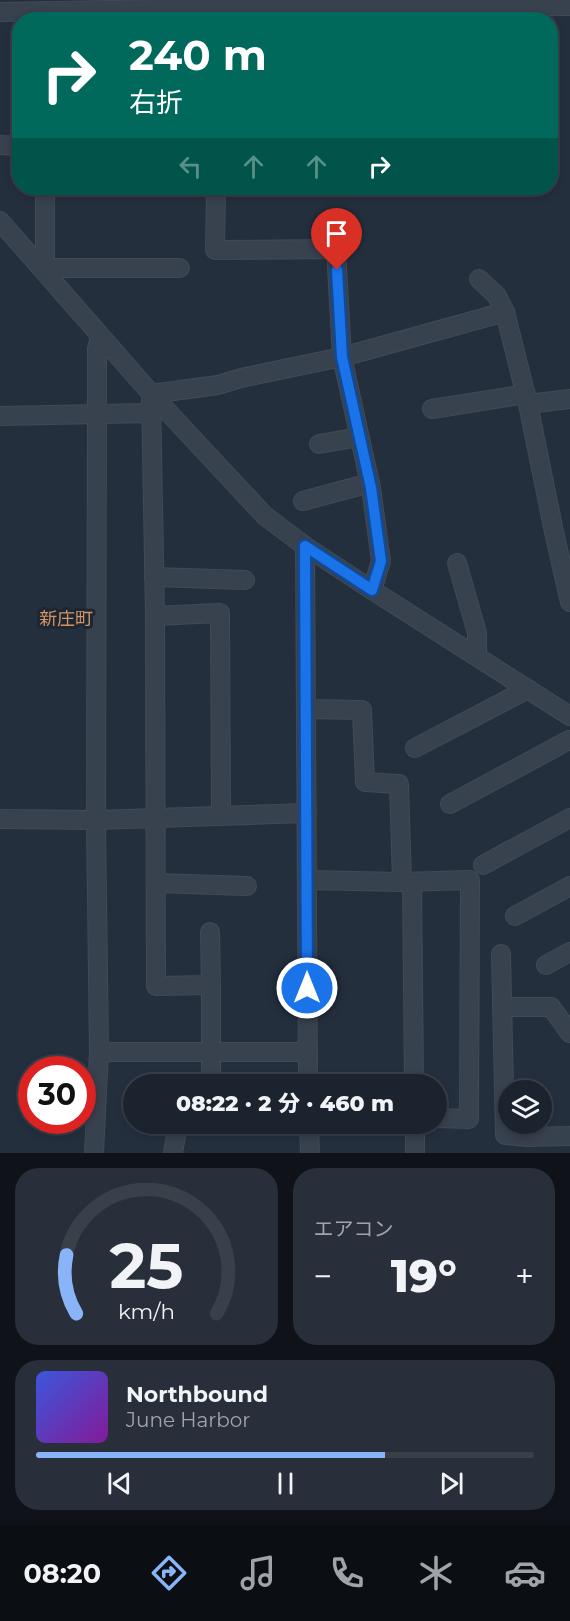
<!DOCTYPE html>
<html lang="ja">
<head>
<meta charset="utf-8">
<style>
	:root { --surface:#1b232e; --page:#282f3a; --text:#f1f3f6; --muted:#a0a4aa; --line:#39404a; --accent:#8ab4f8 }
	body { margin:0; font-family:Montserrat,"Noto Sans JP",sans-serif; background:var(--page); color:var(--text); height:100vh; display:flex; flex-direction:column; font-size:22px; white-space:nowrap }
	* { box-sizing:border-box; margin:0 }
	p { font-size:20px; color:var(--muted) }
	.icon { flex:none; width:33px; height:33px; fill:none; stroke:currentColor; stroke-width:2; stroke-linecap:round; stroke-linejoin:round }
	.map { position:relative; height:1153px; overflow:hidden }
	.details { display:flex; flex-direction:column; gap:15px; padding:15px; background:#0f1319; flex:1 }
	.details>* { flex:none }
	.guide { position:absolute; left:12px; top:12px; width:546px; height:183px; border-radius:24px; box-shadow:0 3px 9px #0003,0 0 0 2px var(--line); background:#00695c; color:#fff; overflow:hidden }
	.tools { position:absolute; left:498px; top:1080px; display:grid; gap:12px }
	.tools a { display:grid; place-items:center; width:54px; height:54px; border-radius:50%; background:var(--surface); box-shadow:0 3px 9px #0003,0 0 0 2px var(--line); font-size:30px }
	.speed { position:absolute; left:18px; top:1056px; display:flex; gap:12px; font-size:30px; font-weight:700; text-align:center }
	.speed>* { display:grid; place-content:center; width:78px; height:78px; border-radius:50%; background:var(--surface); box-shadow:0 3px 9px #0003,0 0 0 2px var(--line); line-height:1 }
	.speed .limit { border:9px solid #d22; background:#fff; color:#111 }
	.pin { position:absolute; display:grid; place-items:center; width:51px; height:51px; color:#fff; margin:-62px -26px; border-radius:50% 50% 50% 0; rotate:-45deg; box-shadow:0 0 6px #0007 }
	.pin .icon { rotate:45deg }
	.me { position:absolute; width:66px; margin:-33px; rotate:0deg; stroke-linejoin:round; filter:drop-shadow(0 0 4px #0008) }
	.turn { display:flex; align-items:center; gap:21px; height:126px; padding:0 18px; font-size:27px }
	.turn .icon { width:78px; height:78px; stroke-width:2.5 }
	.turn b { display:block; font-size:42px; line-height:51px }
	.lanes { display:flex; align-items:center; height:57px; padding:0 18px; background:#0003; justify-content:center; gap:30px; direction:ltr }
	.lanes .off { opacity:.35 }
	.big { font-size:45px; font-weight:800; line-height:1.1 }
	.details .tile { flex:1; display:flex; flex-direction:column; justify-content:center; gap:9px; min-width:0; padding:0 21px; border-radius:24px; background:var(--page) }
	.details .dial { align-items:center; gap:0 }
	.dial svg { height:156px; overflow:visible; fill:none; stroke:var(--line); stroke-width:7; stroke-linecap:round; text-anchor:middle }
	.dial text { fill:var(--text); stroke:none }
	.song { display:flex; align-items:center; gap:18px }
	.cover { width:72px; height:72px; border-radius:9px; background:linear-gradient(135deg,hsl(230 70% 55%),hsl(290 70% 35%)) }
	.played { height:6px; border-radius:3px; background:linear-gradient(90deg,var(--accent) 70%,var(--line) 70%) }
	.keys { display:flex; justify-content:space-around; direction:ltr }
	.heat { display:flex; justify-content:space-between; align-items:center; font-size:33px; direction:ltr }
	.details .tiles { flex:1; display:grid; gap:15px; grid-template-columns:1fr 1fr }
	.tile:last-child { grid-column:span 2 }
	.trip { position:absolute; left:123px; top:1074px; width:324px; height:60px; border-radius:30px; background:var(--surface); box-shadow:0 3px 9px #0003,0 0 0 2px var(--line); font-weight:800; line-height:60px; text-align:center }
	.tab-bar { display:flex; height:96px; justify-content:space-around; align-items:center; background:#0b0e12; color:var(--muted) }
	.tab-bar .icon { width:42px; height:42px }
	.tab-bar .on { color:var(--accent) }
	.tab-bar b { font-size:27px; color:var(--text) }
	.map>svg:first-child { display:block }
</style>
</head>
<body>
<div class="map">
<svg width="570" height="1153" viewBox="0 0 570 1153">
	<rect width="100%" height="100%" fill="#242f3e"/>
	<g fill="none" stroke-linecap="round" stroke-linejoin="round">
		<g stroke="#414a57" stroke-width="20">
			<g id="minor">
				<path d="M 0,12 L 217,8 L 570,6"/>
				<path d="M 0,145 L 20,146"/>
				<path d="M 45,188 L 45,258 L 41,268 L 180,268"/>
				<path d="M 216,188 L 215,250 L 336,249 L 342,357 L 371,488 L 381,561 L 372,590"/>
				<path d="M 0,221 L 155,398 L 265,516 L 305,546 L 372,590 L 570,716"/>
				<path d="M 505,312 L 528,404"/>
				<path d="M 570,399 L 528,404 L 554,532 L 570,602"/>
				<path d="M 432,409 L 526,394"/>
				<path d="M 0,416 L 151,413"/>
				<path d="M 319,444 L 359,437"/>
				<path d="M 303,501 L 370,483"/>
				<path d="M 305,546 L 308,1084"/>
				<path d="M 457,563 L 477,633 L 477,656"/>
				<path d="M 154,577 L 245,580"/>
				<path d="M 155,616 L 220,613 L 221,816"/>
				<path d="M 307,709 L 362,710 L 365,782 L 399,784 L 402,882"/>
				<path d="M 415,748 L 528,689"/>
				<path d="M 450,804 L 569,740"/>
				<path d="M 0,819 L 96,820 L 307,813"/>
				<path d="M 483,865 L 570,818"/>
				<path d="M 307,880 L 402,882 L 470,880 L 469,1119 L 436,1118"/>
				<path d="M 412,882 L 414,1084"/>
				<path d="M 156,883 L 247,886"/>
				<path d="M 515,916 L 570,886"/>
				<path d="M 210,932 L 211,985"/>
				<path d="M 501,954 L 505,1135 L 527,1137 L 570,1136"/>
				<path d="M 546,965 L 570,952"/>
				<path d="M 502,1007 L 551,1007 L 570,1033"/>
				<path d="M 99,1052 L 307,1052"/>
				<path d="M 211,1084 L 211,985 L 156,986 L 155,616 L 151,394 L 218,385 L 241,378 L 342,357 L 505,312 L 497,296 L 479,279"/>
				<path d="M 309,1124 L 310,1153"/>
				<path d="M 415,1124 L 415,1153"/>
				<path d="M 94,1153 L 99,1052 L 96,820 L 97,414 L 97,349 L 100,337"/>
				<path d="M 173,1153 L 178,1124"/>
			</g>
		</g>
		<use href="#minor" stroke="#38414e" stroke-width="18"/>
	</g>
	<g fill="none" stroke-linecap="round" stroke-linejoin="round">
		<g stroke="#114b97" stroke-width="15">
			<path id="route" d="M 307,988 L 305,546 L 372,590 L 381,561 L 371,488 L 342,357 L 337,270"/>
		</g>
		<use href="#route" stroke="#1a73e8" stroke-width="10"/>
	</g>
	<g text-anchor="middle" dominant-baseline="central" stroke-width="6" stroke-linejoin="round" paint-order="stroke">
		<g font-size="18" fill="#d59563" stroke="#1d2633">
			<text x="66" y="619">新庄町</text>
		</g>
	</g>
</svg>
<div class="tools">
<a><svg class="icon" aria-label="layers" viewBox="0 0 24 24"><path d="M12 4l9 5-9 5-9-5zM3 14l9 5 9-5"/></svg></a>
</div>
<div class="speed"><div class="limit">30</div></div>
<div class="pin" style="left:337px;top:270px;background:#d93025"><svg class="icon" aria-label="arrive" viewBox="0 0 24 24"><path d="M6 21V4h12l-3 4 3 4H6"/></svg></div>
<svg class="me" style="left:307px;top:988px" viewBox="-20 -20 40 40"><circle r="17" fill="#1a73e8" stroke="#fff" stroke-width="3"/><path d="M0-11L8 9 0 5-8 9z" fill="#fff"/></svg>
<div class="trip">08:22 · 2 分 · 460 m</div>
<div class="guide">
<div class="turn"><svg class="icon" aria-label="right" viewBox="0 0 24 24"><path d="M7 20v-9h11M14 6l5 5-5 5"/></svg><div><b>240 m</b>右折</div></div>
<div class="lanes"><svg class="icon off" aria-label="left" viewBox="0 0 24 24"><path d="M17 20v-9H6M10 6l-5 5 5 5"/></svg><svg class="icon off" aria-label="ahead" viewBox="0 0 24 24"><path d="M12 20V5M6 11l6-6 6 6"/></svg><svg class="icon off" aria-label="ahead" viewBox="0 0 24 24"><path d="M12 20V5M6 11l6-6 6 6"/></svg><svg class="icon" aria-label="right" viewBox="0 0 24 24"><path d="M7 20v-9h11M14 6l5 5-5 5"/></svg></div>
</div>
</div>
<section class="details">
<div class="tiles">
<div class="tile dial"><svg viewBox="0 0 100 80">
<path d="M14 69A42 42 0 1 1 86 69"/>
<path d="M14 69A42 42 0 0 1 9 39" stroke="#8ab4f8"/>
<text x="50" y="56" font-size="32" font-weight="700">25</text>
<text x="50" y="72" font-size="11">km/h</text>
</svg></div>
<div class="tile"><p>エアコン</p>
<div class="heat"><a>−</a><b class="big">19°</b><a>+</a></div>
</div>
<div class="tile">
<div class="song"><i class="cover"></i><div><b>Northbound</b><p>June Harbor</p></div></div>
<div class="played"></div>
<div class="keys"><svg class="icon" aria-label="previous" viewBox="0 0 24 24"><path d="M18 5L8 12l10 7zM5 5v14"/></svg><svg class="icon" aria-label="pause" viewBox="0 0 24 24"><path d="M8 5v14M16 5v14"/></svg><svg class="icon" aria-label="next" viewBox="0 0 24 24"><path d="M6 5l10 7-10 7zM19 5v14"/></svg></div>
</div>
</div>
</section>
<nav class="tab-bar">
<b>08:20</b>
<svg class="icon on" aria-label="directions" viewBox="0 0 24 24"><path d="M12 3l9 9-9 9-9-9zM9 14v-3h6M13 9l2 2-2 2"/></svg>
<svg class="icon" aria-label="music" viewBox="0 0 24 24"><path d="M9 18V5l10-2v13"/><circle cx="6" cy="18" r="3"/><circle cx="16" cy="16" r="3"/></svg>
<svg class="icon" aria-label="phone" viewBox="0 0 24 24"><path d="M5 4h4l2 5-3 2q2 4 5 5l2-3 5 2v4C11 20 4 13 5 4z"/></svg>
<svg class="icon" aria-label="climate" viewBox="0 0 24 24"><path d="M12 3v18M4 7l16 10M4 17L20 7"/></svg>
<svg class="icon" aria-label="car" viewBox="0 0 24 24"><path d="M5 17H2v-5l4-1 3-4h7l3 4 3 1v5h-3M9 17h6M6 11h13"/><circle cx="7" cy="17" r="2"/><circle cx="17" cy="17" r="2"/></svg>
</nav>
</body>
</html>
